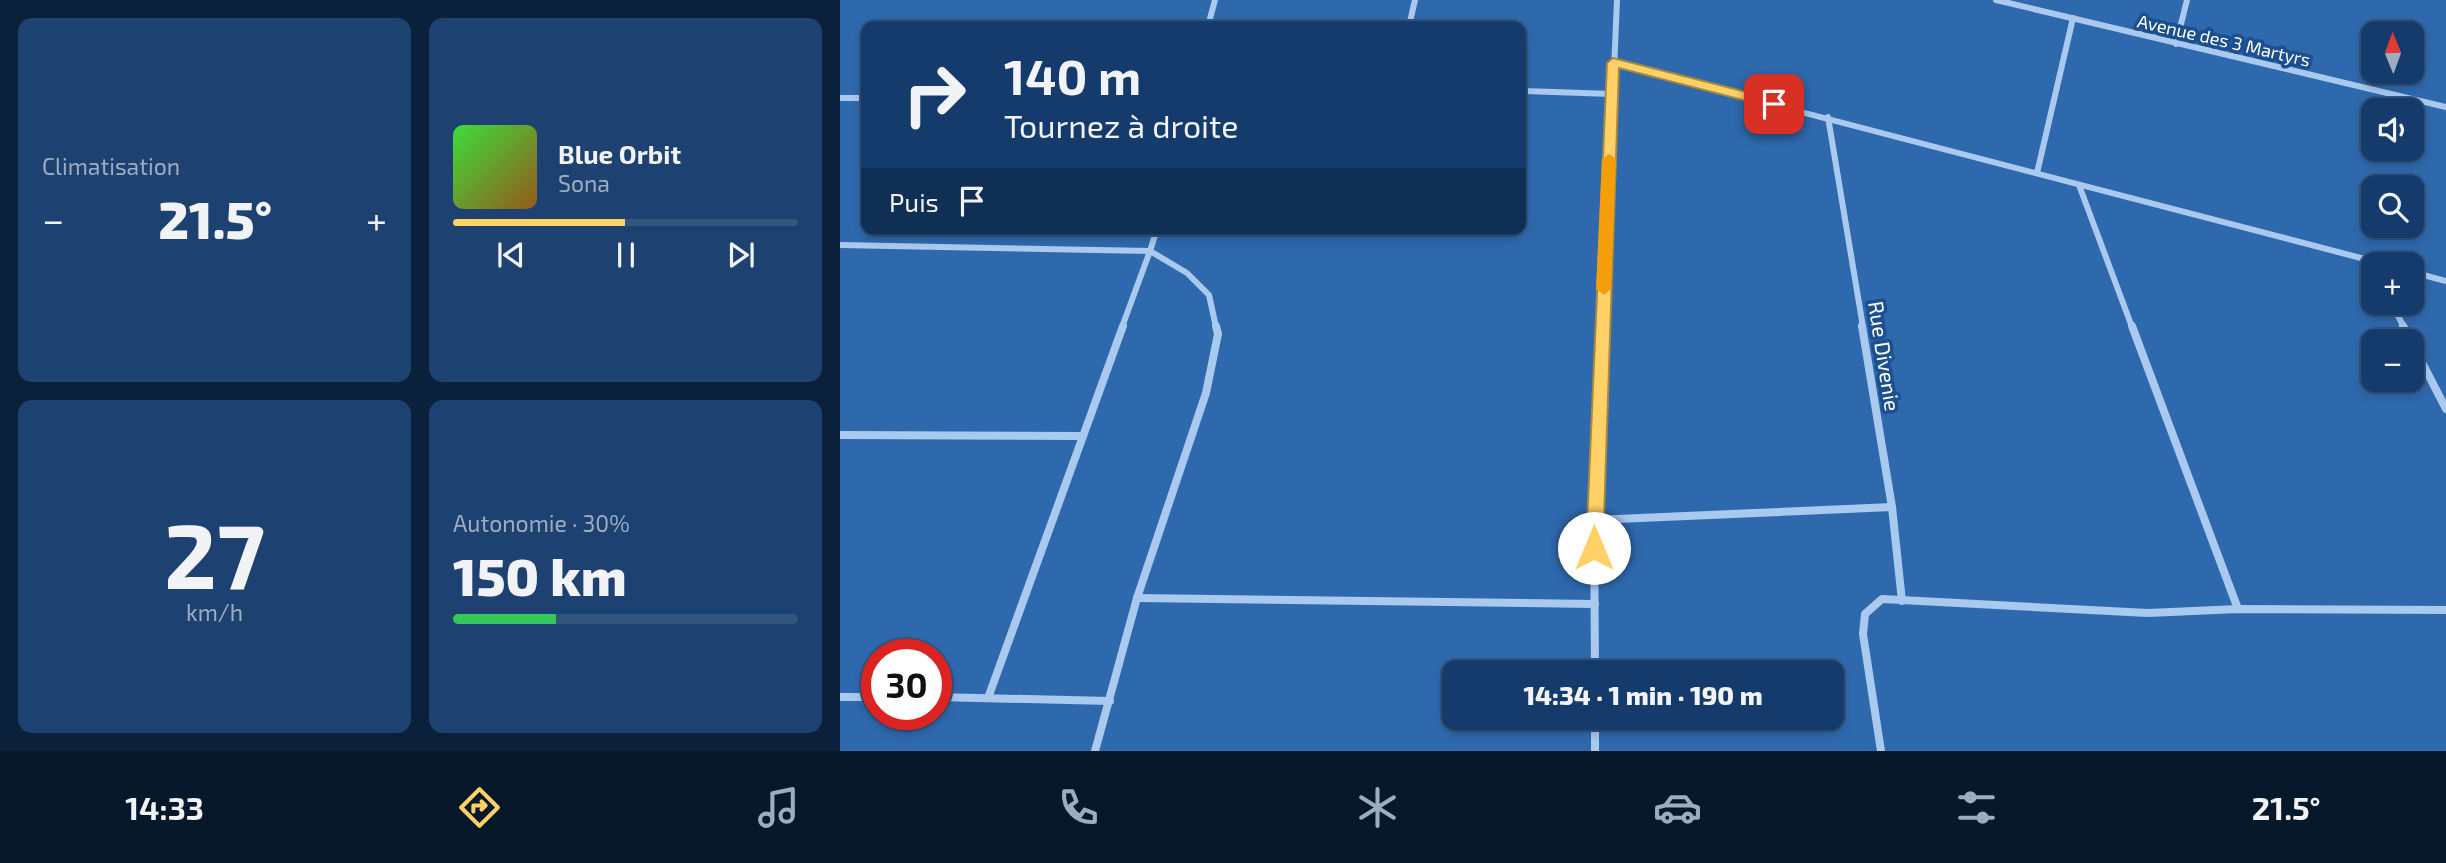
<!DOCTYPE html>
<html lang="fr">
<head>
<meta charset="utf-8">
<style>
	:root { --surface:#143b6b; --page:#1d4271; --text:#f1f3f6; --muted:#9dadc1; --line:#33557e; --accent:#ffd166 }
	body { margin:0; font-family:"Exo 2",sans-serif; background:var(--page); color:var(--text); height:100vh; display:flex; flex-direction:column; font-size:26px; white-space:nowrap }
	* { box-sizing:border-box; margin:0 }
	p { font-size:23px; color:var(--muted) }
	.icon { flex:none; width:38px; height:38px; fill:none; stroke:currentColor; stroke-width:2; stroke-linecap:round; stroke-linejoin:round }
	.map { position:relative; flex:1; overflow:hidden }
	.details { display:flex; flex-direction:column; gap:18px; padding:18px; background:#0b203b; width:840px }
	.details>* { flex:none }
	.hud { position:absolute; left:21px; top:21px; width:665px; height:214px; border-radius:14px; box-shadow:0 4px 10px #0003,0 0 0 2px var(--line); background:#143b6b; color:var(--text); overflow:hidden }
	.needle { width:46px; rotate:359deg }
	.buttons { position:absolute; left:1521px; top:21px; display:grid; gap:14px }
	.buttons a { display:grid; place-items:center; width:63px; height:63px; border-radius:14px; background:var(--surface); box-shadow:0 4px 10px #0003,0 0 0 2px var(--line); font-size:35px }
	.speed { position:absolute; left:21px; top:639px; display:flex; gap:14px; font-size:35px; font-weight:700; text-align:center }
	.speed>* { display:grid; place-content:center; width:91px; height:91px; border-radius:50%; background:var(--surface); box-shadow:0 4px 10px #0003,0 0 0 2px var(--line); line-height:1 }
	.speed .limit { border:10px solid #d22; background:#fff; color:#111 }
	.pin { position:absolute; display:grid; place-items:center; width:60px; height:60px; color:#fff; margin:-30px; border-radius:14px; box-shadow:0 4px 10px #0006 }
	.me { position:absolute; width:77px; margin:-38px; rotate:0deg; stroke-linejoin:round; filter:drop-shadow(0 0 5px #0008) }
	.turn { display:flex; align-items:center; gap:24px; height:147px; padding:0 28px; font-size:32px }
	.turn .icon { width:91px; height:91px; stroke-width:2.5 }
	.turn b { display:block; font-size:49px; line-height:60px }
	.then { display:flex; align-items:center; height:66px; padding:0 28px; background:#0003; gap:14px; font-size:26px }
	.big { font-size:52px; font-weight:800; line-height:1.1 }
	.details .card { flex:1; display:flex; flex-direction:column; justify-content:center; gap:10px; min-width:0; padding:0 24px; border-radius:14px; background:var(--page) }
	.details .dial { align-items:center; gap:0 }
	.dial b { font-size:91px; line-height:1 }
	.song { display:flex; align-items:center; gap:21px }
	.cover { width:84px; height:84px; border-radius:10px; background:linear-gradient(135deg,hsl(120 70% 55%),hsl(30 70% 35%)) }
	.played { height:7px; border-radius:4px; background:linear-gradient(90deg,var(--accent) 50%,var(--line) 50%) }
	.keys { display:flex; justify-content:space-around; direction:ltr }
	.heat { display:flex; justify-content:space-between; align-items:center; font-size:38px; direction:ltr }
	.charge { height:10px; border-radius:5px; background:linear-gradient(90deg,#34c759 30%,var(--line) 0) }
	.details .tiles { flex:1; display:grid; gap:18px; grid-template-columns:repeat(2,1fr) }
	.trip { position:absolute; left:602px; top:660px; width:402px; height:70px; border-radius:14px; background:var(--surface); box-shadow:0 4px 10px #0003,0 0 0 2px var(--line); font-weight:800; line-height:70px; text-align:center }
	.tab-bar { display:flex; height:112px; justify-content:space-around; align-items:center; background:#08182b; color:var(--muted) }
	.tab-bar .icon { width:49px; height:49px }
	.tab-bar .selected { color:var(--accent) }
	.tab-bar b { font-size:32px; color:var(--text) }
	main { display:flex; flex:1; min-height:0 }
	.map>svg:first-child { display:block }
</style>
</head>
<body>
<main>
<section class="details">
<div class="tiles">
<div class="card"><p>Climatisation</p>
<div class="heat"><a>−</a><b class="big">21.5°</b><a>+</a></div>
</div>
<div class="card">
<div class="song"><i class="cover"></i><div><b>Blue Orbit</b><p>Sona</p></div></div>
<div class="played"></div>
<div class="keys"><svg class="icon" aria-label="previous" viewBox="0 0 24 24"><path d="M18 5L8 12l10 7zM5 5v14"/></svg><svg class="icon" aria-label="pause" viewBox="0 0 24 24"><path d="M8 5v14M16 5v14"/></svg><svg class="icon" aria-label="next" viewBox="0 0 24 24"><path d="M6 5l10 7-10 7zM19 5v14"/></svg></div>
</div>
<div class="card dial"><b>27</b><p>km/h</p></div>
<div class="card"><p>Autonomie · 30%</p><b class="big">150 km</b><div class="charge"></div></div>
</div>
</section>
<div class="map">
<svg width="1606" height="751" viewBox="0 0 1606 751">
	<rect width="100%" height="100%" fill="#1b4f8f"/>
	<path fill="#2e69ad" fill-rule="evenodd" d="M 0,0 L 1606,0 L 1606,751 L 0,751 ZM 26,26 L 681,26 L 681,229 L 26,229 ZM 1533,33 L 1572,33 L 1572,72 L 1533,72 ZM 1533,110 L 1572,110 L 1572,149 L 1533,149 ZM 1533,187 L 1572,187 L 1572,226 L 1533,226 ZM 1533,264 L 1572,264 L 1572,303 L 1533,303 ZM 1533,341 L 1572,341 L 1572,380 L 1533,380 ZM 37,654 L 96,654 L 96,714 L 37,714 ZM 614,672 L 992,672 L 992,718 L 614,718 Z"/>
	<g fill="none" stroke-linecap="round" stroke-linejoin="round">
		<g stroke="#a9c9ee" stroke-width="6">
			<path d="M 1156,0 L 1606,107"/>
			<path d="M 368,26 L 375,0"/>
			<path d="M 569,26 L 575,0"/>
			<path d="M 1336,44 L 1347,0"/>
			<path d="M 773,63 L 1544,264"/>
			<path d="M 681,91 L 772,94"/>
			<path d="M 0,98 L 26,98"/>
			<path d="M 988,117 L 1023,327"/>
			<path d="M 1197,173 L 1233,18"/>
			<path d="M 1239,185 L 1292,327"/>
			<path d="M 317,229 L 310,251 L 347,273 L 369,295 L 376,327"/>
			<path d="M 0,245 L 310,251 L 282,327"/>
			<path d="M 1572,272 L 1606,281"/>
			<path d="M 1551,303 L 1564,327"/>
			<path d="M 763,327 L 777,0"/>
		</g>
		<g stroke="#a9c9ee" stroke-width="8">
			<path d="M 1022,326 L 1052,507 L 1062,601"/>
			<path d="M 1292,326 L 1398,609"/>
			<path d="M 1563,326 L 1571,341"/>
			<path d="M 1572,343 L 1606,409"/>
			<path d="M 0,435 L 243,436"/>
			<path d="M 754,520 L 1052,507"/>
			<path d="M 297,598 L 755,604"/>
			<path d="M 755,672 L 754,520 L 763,326"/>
			<path d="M 0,697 L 37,697"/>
			<path d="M 96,697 L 270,701"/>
			<path d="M 148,698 L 283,326"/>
			<path d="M 755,718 L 755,751"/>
			<path d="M 255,751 L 297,598 L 366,393 L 378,334 L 376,326"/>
			<path d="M 1041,751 L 1023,634 L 1025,614 L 1042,599 L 1308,613 L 1398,609 L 1606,610"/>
		</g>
	</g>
	<path fill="#ffd166" stroke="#a68842" stroke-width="2" d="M 773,58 L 934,99 L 941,104 L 934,108 L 779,68 L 763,548 L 761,554 L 754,557 L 748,554 L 746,548 L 767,63 Z"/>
	<path fill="#f59e0b" d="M 769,154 L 776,159 L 771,289 L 764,295 L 756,289 L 762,159 Z"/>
	<g text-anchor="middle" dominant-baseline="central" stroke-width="7" stroke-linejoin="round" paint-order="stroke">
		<g font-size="18" fill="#fff" stroke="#1b4f8f">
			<text transform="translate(1384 40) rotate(13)">Avenue des 3 Martyrs</text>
		</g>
		<g font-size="21" fill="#fff" stroke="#1b4f8f">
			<text transform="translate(1045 356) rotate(81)">Rue Divenie</text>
		</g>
	</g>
</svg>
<div class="buttons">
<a><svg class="needle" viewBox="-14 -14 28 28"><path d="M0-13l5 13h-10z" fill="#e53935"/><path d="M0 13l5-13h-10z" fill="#9dadc1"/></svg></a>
<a><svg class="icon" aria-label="sound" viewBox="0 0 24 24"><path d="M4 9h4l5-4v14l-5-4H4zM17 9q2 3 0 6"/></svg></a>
<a><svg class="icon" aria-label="search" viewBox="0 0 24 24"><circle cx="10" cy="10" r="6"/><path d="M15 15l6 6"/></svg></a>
<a>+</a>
<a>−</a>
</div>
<div class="speed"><div class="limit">30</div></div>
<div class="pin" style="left:934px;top:104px;background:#d93025"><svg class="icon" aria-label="arrive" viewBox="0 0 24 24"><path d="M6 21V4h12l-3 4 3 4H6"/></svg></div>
<svg class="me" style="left:754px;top:548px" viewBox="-20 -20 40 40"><circle r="19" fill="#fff"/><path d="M0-13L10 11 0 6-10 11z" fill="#ffd166"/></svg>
<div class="trip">14:34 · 1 min · 190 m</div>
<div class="hud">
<div class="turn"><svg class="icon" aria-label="right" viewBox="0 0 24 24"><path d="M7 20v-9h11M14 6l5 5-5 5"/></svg><div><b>140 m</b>Tournez à droite</div></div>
<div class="then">Puis<svg class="icon" aria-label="arrive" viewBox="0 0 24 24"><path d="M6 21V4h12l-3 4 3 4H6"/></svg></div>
</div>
</div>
</main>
<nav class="tab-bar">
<b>14:33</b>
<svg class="icon selected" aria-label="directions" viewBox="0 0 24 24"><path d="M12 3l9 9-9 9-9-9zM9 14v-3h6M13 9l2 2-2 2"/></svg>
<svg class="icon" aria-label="music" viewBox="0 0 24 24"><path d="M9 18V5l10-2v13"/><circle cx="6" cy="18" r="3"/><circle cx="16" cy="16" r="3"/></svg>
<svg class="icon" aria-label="phone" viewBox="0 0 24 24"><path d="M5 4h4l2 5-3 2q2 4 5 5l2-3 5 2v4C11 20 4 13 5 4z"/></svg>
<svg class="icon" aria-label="climate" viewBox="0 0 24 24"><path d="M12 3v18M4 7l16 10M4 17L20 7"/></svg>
<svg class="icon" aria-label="car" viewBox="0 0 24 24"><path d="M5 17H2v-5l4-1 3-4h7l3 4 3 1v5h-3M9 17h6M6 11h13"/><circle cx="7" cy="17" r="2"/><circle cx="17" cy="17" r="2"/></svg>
<svg class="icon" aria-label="filters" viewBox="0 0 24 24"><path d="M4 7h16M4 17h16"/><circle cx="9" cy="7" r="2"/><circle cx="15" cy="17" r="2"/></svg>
<b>21.5°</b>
</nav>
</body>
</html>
